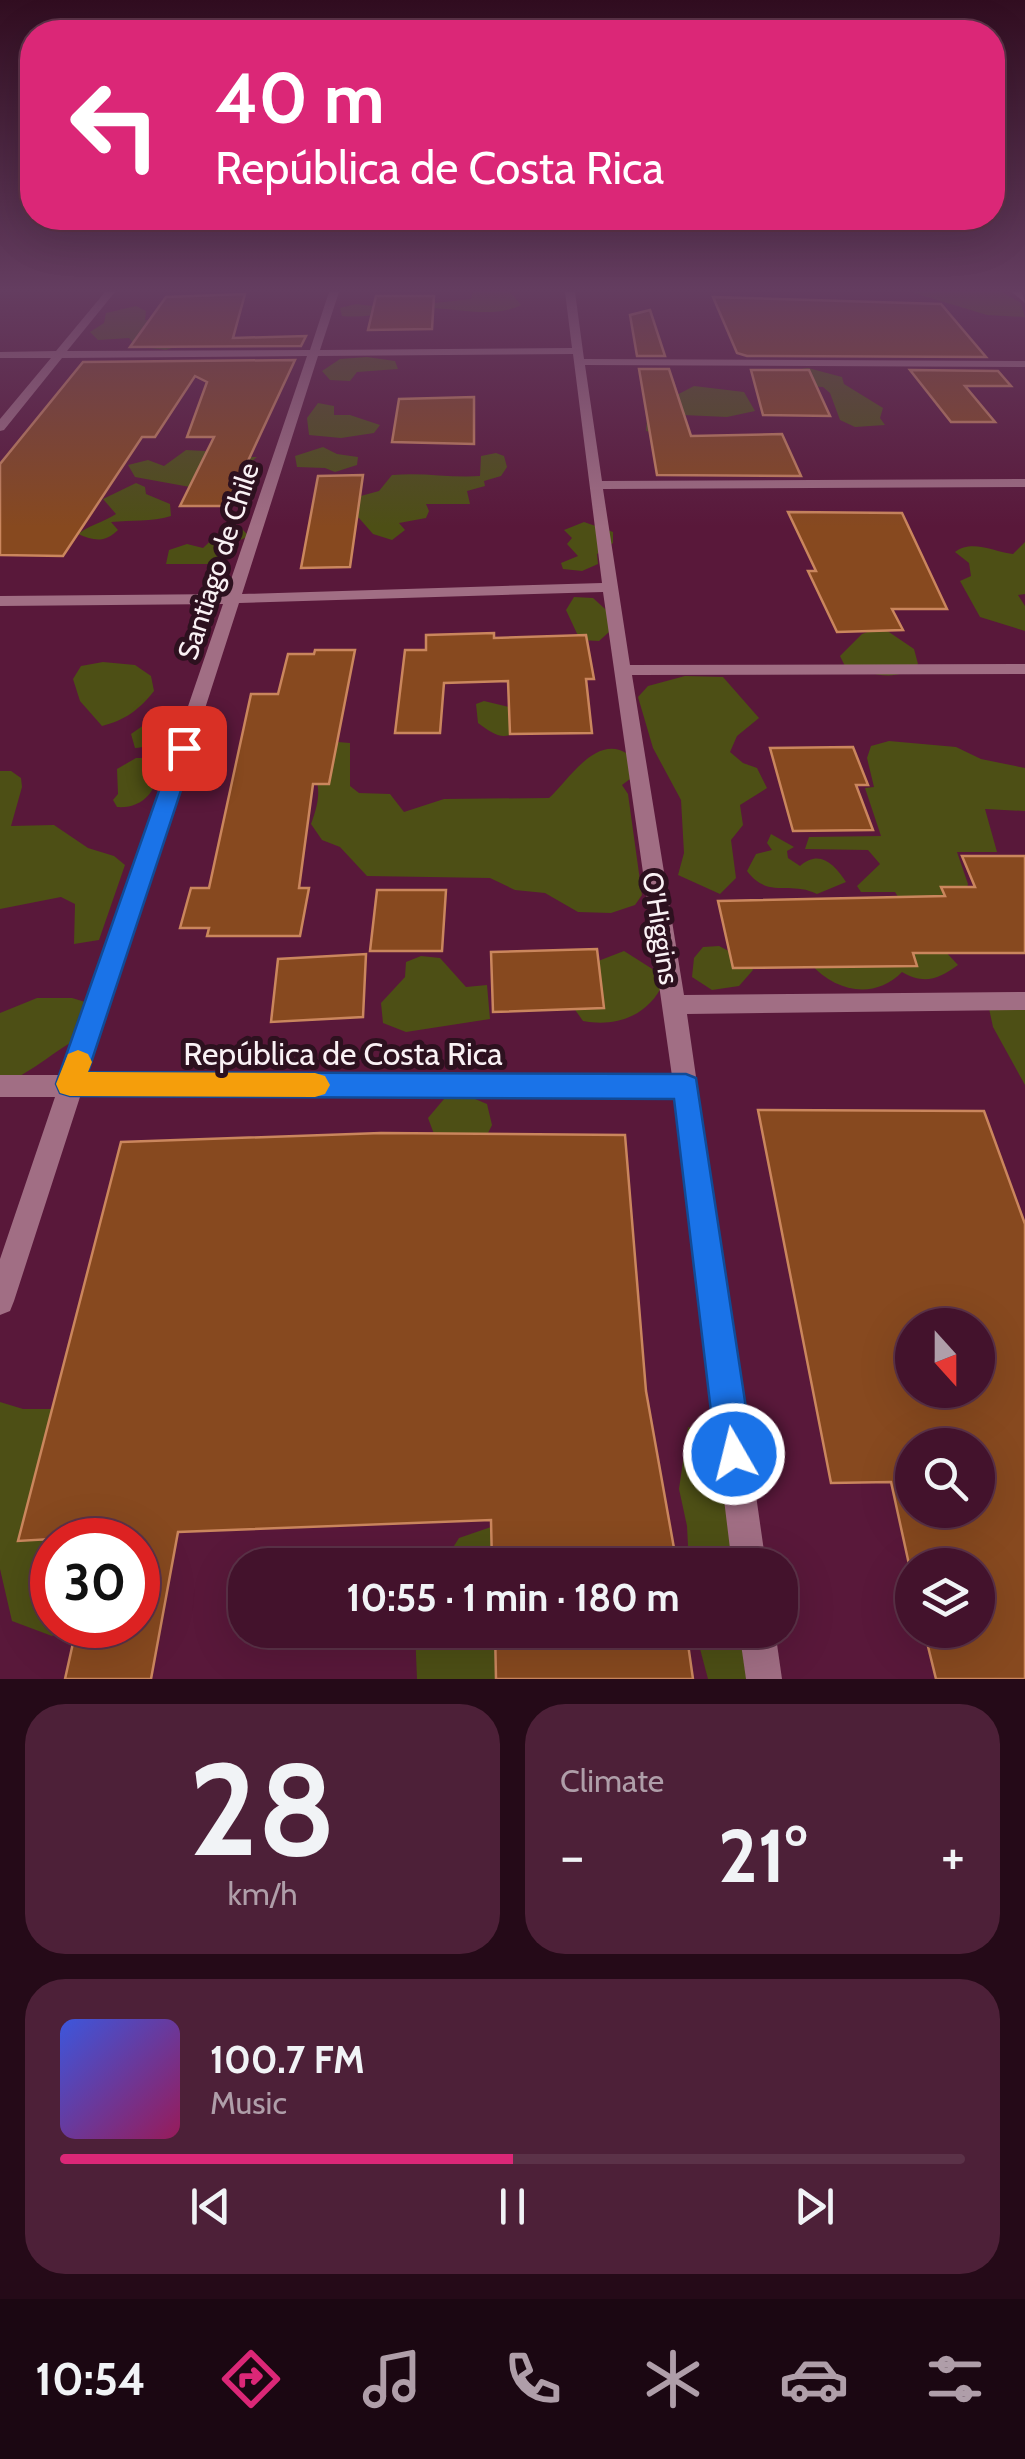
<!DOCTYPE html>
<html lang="en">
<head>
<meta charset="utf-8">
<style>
	:root { --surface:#43122c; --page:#4d2038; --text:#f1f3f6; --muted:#af9ea9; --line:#5b3248; --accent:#db2777 }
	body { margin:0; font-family:Cabin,sans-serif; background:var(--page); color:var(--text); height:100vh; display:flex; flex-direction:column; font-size:38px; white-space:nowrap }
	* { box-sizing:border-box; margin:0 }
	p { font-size:32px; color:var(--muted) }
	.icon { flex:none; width:55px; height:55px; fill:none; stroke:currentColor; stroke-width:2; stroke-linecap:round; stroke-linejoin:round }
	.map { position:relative; height:1679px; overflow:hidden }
	.side { display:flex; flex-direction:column; gap:25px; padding:25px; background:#250a18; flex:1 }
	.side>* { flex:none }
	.guide { position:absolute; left:20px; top:20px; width:985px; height:210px; border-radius:40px; box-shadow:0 10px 40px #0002,0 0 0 2px var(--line); background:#db2777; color:#fff; overflow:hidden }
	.needle { width:65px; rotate:159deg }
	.buttons { position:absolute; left:895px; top:1308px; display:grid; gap:20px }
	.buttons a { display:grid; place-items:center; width:100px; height:100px; border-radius:50%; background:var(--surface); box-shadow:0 10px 40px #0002,0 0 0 2px var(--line); font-size:50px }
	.speed { position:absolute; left:30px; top:1518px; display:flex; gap:20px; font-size:50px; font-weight:700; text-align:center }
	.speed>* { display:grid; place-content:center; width:130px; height:130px; border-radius:50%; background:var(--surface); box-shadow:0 10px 40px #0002,0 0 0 2px var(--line); line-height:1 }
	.speed .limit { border:15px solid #d22; background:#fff; color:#111 }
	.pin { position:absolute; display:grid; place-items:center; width:85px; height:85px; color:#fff; margin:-42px; border-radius:20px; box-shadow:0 5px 15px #0006 }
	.me { position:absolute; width:110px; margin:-55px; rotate:352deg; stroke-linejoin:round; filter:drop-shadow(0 0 8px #0008) }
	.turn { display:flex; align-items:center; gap:35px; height:210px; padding:0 30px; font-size:45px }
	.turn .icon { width:130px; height:130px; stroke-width:2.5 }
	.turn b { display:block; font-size:70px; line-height:85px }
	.big { font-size:75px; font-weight:800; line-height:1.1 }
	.side .widget { flex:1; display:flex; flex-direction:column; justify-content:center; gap:15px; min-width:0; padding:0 35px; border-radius:40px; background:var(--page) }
	.side .dial { align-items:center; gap:0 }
	.dial b { font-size:130px; line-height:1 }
	.song { display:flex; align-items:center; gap:30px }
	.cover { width:120px; height:120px; border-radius:15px; background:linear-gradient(135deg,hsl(230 70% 55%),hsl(330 70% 35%)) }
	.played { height:10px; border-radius:5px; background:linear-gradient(90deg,var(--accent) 50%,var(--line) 50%) }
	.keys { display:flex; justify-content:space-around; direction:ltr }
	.heat { display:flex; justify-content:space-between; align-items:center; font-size:55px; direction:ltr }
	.side .tiles { flex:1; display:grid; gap:25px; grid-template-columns:1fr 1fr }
	.widget:last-child { grid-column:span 2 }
	.trip { position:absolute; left:228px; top:1548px; width:570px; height:100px; border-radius:40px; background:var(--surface); box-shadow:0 10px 40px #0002,0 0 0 2px var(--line); font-weight:800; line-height:100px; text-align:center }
	.menu { display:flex; height:160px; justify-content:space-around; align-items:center; background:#1b0712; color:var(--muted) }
	.menu .icon { width:70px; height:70px }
	.menu .active { color:var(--accent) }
	.menu b { font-size:45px; color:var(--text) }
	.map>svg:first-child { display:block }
</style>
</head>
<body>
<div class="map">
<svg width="1025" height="1679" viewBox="0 0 1025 1679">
	<rect width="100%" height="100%" fill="#59183a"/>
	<g fill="#4d4f15">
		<path d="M 473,292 L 510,292 L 521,305 C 493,319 457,308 428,308 C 399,308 372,319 342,316 L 340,308 L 356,304 L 389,308 L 471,299 Z"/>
		<path d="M 911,292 L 1002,292 L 1021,303 L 1025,317 L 987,315 Z"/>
		<path d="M 136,306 L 146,311 L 145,320 L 162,321 L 178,346 L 166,350 L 136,346 L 129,338 L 98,340 L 90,332 L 104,323 L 106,313 Z"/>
		<path d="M 367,357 L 395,361 L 398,369 L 357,372 L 350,381 L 330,380 L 322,371 L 340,359 Z"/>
		<path d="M 808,368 L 842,377 L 844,384 L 883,408 L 880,418 L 885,425 L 855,427 L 840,420 L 830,393 L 823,387 L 805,386 L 789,371 Z"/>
		<path d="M 694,386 L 744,392 L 755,411 L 727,417 L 683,415 L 668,435 L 646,431 L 647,419 L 671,398 Z"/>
		<path d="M 318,403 L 334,406 L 334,415 L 350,415 L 380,425 L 374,433 L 341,438 L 309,435 L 307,418 Z"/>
		<path d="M 323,447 L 337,454 L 358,457 L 357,465 L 335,472 L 325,468 L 297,467 L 295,456 Z"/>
		<path d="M 186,450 L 205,451 L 217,457 L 257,457 L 244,468 L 190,487 L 135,477 L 128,465 L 148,460 L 164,466 Z"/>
		<path d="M 496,453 L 504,456 L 507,467 L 501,476 L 484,481 L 485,486 L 467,491 L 470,504 L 426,504 L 429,511 L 426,518 L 399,523 L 405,530 L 392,540 L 373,534 L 359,518 L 346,516 L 346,500 L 379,491 L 392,475 C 424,472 449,478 480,476 L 481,456 Z"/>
		<path d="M 136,483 L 145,487 L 146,494 L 170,504 L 171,516 C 151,522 132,520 111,522 L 118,530 C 105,543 94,541 78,534 C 91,524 102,523 116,514 L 103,499 Z"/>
		<path d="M 584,522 L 613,532 L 613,543 L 597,554 L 598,564 L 582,571 L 563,569 L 561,563 L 578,556 L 567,544 L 572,538 L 564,530 Z"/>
		<path d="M 240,527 L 249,536 L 216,551 L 222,564 L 166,564 L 169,550 L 187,544 L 203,548 L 222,530 Z"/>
		<path d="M 1025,542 L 1025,594 L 1018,595 L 1025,606 L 1025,631 L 980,617 L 960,581 L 971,576 L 969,563 L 955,552 C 972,539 994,552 1013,554 Z"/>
		<path d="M 574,597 L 593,598 L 615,618 L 609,632 L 599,641 L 580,640 L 566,610 Z"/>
		<path d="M 876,629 L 886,630 L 914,649 L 918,664 C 896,684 870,673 845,666 L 840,656 L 862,634 Z"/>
		<path d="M 103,662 L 135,665 L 151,676 L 154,691 C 139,710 125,720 102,726 L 80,701 L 73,679 L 81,666 Z"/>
		<path d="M 685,676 L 723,677 L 759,718 L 737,736 L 730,752 L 743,763 L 757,768 L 767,788 L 740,805 L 743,825 L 731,840 L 736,878 L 720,894 L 678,875 L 684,853 L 681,800 L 653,748 L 638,697 L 648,686 Z"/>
		<path d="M 484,701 L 517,709 L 521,729 C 503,742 495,735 478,723 L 476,704 Z"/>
		<path d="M 167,709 L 185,709 L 188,714 C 182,732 153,747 135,748 L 131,734 Z"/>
		<path d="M 289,738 L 350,743 L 350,786 L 359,793 L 390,794 L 404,812 L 444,799 L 549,798 C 569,780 596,733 628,754 L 630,779 L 622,785 L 628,794 L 642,895 L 635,905 L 611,913 L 578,912 L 545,893 L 515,890 L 490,878 L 367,876 L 340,847 L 322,840 L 311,824 C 327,782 315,771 289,738 Z"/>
		<path d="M 889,741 L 956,747 L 981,759 L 1025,768 L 1025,811 L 985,809 L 997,852 L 957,852 L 968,884 L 962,903 L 906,910 L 895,892 L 861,892 L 857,886 L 880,864 L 868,850 L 805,849 L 809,837 L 881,836 L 865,788 L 874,787 L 867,758 L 871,746 Z"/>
		<path d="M 136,758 L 148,758 L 158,763 C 160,788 144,809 117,807 L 113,800 L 118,794 L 117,769 Z"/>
		<path d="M 0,771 L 11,771 L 21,778 L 22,787 L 11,826 L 54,825 L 88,848 L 114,856 L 125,865 L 99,940 L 74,944 L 75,904 L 61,897 L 0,909 Z"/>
		<path d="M 771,834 L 794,847 L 787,851 L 788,858 L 800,866 C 820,849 834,864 846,882 L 817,894 C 790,880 769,900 747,871 L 756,854 L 772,850 L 767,843 Z"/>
		<path d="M 719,946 L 748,961 L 753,970 L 739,986 L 712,990 L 692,977 L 694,958 L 703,947 Z"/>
		<path d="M 943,949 L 958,965 C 939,979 924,985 902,972 C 875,1000 835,992 811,964 Z"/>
		<path d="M 624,951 L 654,970 L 661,988 C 645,1017 615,1027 583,1021 L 571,1004 L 593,963 Z"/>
		<path d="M 421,956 L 440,958 L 466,987 L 487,985 L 490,1019 L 406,1032 L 383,1023 L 381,1003 L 405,977 L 406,962 Z"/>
		<path d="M 37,998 L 72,998 L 102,1007 L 92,1031 C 59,1046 34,1072 0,1086 L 0,1013 Z"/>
		<path d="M 1025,1000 L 1025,1085 L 993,1027 L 988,1004 Z"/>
		<path d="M 468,1096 L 487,1104 L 492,1125 L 483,1143 L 437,1142 L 428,1118 L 444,1099 Z"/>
		<path d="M 0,1402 L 23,1409 L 70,1409 L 94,1521 L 102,1540 L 52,1540 L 52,1625 L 71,1625 L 52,1636 L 12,1621 L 0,1569 Z"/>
		<path d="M 688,1427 L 717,1437 L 753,1565 L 689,1565 L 687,1526 L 679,1489 Z"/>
		<path d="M 491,1527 L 509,1565 L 442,1565 L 459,1538 Z"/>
		<path d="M 415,1630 L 513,1630 L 513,1679 L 417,1679 Z"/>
		<path d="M 695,1630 L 765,1630 L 773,1679 L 708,1679 Z"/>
	</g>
	<g fill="#87491f" stroke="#ca865d" stroke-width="2.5" fill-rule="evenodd">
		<path d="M 245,294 L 233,338 L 306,336 L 301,346 L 130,347 L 166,297 Z"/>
		<path d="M 376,296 L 434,296 L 432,329 L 368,330 Z"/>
		<path d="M 713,297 L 941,304 L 986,357 L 747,356 L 737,353 Z"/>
		<path d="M 650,310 L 665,356 L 637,356 L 630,315 Z"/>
		<path d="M 295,360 L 227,506 L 180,506 L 214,437 L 187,437 L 207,382 L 195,376 L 155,437 L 142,437 L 63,556 L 0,555 L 0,464 L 83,362 Z"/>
		<path d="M 639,369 L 669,369 L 691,436 L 782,434 L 801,476 L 657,475 Z"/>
		<path d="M 751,370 L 809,370 L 830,416 L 763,415 Z"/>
		<path d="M 910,370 L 998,371 L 1011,386 L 965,386 L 995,422 L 951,422 Z"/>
		<path d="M 474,397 L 474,444 L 392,442 L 399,399 Z"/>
		<path d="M 363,475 L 350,567 L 301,568 L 318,476 Z"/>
		<path d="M 788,512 L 902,513 L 947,609 L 892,609 L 903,630 L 837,632 L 808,571 L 816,571 Z"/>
		<path d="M 494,633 L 494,638 L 586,635 L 594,679 L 586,679 L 592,733 L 510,734 L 508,681 L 444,683 L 440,733 L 395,733 L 405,650 L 426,650 L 426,635 Z"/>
		<path d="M 315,650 L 355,650 L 329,784 L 313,784 L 299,888 L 309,888 L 300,936 L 207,936 L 209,928 L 180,928 L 191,888 L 209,888 L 251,694 L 278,694 L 288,654 L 314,654 Z"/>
		<path d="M 853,747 L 868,785 L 856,785 L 873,830 L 793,831 L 770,748 Z"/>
		<path d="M 962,856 L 1025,856 L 1025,953 L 913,953 L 917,966 L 733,968 L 718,901 L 945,896 L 941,887 L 975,887 Z"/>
		<path d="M 377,890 L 446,890 L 442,951 L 370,951 Z"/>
		<path d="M 597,949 L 604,1008 L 493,1012 L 491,952 Z"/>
		<path d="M 366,954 L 363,1017 L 271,1022 L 278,959 Z"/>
		<path d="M 758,1110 L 984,1111 L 1025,1224 L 1025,1679 L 936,1679 L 924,1630 L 978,1630 L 978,1565 L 912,1565 L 912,1578 L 891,1482 L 831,1483 ZM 912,1325 L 978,1325 L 978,1390 L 912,1390 ZM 912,1445 L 978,1445 L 978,1510 L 912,1510 Z"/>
		<path d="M 381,1133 L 625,1135 L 646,1391 L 677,1565 L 492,1565 L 491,1520 L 178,1532 L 151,1679 L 65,1679 L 77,1625 L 138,1625 L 138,1534 L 18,1541 L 121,1142 Z"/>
		<path d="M 495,1630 L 686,1630 L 693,1679 L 496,1679 Z"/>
	</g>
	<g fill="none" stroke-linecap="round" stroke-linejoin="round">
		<g fill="#a16e84" fill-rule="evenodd">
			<path d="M 105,292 L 115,292 L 67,351 L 310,350 L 329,292 L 339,292 L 320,350 L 572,348 L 565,292 L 575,292 L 584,359 L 1025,361 L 1025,367 L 585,365 L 602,481 L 1025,479 L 1025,487 L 603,489 L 630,665 L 1025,664 L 1025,674 L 632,675 L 684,995 L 1025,992 L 1025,1010 L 687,1014 L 766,1565 L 732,1565 L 675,1098 L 80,1097 L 14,1301 L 10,1311 L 0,1315 L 0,1259 L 55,1097 L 0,1097 L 0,1075 L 62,1075 L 223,604 L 0,606 L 0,596 L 226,594 L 307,356 L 62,358 L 4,430 L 0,431 L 0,419 L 51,358 L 0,358 L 0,352 L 56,351 ZM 573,354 L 602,583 L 242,594 L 318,356 ZM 603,592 L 672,1076 L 87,1075 L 239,603 Z"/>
			<path d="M 1012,292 L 1022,292 L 1025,303 Z"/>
			<path d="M 739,1630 L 775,1630 L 782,1679 L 746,1679 Z"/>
		</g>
	</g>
	<linearGradient id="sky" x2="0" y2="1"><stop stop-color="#310d20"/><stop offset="0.55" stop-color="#643d60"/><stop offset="1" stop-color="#643d60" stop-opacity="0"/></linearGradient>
	<rect width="1025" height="527" fill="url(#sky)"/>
	<path fill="#1a73e8" stroke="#114b97" stroke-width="2.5" d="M 184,742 L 195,748 L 88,1072 L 686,1074 L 696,1078 L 753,1454 L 747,1467 L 734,1473 L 722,1467 L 716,1454 L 674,1099 L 70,1096 L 60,1093 L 56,1084 L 174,748 Z"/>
	<path fill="#f59e0b" d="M 78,1050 L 88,1054 L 92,1062 L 88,1072 L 315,1073 L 325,1076 L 330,1085 L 325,1094 L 315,1097 L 70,1096 L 60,1093 L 56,1084 L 68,1054 Z"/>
	<g text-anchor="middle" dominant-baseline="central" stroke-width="10" stroke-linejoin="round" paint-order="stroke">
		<g font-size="28" fill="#f9f1f4" stroke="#2d111f">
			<text transform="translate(218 561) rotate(-72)">Santiago de Chile</text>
			<text transform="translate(661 928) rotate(81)">O'Higgins</text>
		</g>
		<g font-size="32" fill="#f9f1f4" stroke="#2d111f">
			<text x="343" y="1053">República de Costa Rica</text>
		</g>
	</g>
</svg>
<div class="buttons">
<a><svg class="needle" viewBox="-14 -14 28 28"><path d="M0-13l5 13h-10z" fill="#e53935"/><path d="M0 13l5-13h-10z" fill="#af9ea9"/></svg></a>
<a><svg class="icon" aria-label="search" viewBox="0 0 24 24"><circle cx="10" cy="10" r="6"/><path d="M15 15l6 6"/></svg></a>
<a><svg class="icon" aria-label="layers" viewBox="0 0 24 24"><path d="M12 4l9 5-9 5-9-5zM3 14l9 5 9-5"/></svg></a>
</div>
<div class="speed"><div class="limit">30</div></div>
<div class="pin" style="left:184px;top:748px;background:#d93025"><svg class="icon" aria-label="arrive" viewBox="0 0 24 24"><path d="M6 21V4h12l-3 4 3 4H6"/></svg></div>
<svg class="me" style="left:734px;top:1454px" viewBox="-20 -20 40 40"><circle r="17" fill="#1a73e8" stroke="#fff" stroke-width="3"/><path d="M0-11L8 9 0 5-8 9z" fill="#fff"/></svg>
<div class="trip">10:55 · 1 min · 180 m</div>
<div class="guide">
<div class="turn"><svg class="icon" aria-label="left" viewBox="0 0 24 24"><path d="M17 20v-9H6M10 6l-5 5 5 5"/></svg><div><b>40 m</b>República de Costa Rica</div></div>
</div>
</div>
<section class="side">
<div class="tiles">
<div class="widget dial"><b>28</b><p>km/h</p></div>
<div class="widget"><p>Climate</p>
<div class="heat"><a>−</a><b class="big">21°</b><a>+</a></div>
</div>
<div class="widget">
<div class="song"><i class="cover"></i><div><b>100.7 FM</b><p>Music</p></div></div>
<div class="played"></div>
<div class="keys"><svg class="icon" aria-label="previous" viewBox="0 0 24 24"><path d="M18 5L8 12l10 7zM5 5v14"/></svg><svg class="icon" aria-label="pause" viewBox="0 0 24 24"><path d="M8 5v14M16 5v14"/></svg><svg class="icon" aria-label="next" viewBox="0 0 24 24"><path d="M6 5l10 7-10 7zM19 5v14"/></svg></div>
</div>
</div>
</section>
<nav class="menu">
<b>10:54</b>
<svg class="icon active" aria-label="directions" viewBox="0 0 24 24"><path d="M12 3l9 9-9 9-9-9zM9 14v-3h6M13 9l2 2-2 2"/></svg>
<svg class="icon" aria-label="music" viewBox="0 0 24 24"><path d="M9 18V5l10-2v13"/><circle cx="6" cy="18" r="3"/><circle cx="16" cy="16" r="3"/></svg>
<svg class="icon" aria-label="phone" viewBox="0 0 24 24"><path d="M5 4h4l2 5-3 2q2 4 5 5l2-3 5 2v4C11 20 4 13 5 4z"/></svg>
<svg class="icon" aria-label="climate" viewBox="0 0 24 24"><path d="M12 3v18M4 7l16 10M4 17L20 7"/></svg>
<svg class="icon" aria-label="car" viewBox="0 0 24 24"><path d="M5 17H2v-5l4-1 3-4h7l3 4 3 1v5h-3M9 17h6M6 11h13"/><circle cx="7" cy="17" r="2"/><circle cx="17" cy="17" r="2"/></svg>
<svg class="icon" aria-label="filters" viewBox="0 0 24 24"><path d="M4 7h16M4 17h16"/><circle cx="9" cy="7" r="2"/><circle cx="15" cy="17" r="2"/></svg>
</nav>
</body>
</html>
